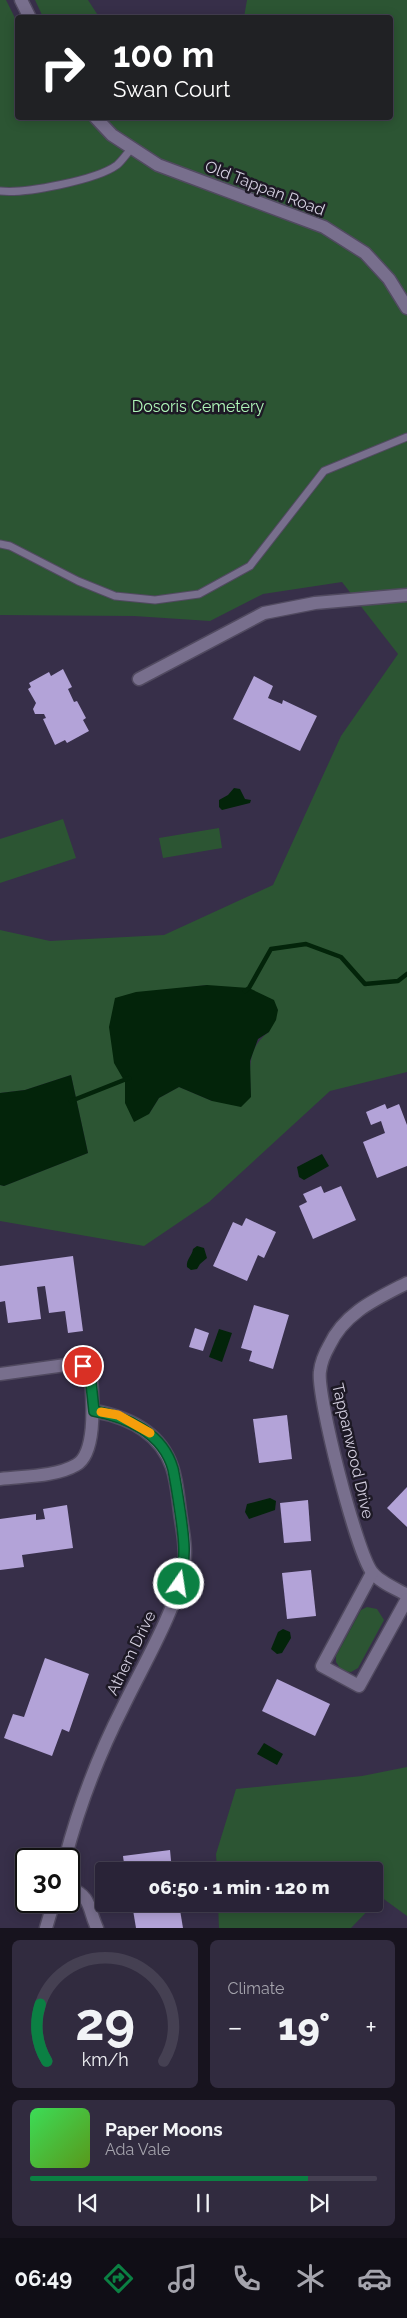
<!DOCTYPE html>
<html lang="en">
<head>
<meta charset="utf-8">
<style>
	:root { --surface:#292337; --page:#312b3f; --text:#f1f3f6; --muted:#a5a4ad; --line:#454052; --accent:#0b8043 }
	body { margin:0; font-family:Raleway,sans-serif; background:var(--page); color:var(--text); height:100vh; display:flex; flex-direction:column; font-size:19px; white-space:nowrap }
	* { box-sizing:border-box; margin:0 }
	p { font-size:16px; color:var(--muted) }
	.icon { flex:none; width:28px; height:28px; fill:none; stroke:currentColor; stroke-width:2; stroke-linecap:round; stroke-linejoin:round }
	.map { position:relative; height:1928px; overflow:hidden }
	.details { display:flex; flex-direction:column; gap:12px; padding:12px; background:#17131e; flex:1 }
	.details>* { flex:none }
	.hud { position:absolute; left:15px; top:15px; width:378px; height:105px; border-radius:5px; box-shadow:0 2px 12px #0003,0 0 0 1px var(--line); background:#202124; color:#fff; overflow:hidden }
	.speed { position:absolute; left:15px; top:1848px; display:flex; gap:10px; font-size:25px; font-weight:700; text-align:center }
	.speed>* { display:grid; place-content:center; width:65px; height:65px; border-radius:50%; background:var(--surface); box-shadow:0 2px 12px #0003,0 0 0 1px var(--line); line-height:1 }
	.speed .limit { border:2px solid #111; border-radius:8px; background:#fff; color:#111 }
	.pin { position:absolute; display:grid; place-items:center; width:42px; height:42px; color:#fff; margin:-21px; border:2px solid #fff; border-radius:50%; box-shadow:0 1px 5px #0007 }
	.me { position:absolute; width:55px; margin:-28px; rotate:13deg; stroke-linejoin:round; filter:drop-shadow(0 0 4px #0008) }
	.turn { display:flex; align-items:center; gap:18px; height:105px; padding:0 15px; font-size:22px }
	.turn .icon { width:65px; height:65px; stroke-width:2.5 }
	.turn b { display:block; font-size:35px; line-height:42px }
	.big { font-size:38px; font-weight:800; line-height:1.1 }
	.details .card { flex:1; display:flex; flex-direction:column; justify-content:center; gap:8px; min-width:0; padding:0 18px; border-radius:8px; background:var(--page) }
	.details .dial { align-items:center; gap:0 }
	.dial svg { height:130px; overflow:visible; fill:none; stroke:var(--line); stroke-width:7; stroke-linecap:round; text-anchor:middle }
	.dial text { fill:var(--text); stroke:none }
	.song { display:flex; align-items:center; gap:15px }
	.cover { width:60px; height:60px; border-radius:8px; background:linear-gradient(135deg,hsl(130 70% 55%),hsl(90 70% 35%)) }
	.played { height:5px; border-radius:2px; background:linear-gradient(90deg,var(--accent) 80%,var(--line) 80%) }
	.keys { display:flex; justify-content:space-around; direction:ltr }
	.heat { display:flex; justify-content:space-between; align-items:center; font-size:28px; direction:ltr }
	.details .tiles { flex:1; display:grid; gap:12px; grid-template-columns:1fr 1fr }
	.card:last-child { grid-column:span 2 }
	.trip { position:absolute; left:95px; top:1862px; width:288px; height:50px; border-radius:5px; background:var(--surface); box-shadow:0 2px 12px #0003,0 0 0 1px var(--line); font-weight:800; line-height:50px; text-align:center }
	.menu { display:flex; height:80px; justify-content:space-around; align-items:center; background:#100e16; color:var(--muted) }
	.menu .icon { width:35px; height:35px }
	.menu .current { color:var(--accent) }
	.menu b { font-size:22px; color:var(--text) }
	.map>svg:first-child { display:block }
</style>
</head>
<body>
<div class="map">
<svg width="407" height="1928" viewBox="0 0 407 1928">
	<rect width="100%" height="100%" fill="#372f49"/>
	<g fill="#2c5533" fill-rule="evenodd">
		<path d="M 0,0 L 6,0 L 17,22 L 18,118 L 390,118 L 390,18 L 244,17 L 247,0 L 407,0 L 407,1072 L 330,1091 L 209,1202 L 144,1246 L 0,1221 L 0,1185 L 4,1186 L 88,1153 L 71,1075 L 25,1090 L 0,1093 L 0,930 L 50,941 L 164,935 L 273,885 L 341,736 L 398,654 L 342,582 L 263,594 L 210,621 L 134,616 L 0,615 ZM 207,985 L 269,1032 C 246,1048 250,1071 251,1097 L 212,1101 L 179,1087 L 159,1098 L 149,1114 L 125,1103 L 125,1082 L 175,989 Z"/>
		<path d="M 35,0 L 88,0 L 99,17 L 43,17 Z"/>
		<path d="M 63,819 L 76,858 L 0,883 L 0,839 Z"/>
		<path d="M 219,828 L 222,848 L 163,858 L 159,838 Z"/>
		<path d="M 367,1607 L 377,1609 L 384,1620 L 358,1668 L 351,1672 L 342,1671 L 336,1662 L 336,1656 L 361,1610 Z"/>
		<path d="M 407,1767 L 407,1916 L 381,1897 L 351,1928 L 219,1928 L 218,1904 L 374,1904 L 374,1871 L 217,1871 L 216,1854 L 236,1789 L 362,1776 Z"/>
	</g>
	<g fill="#03240a">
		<path d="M 234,788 L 240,789 L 245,799 L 251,800 L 250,803 L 222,810 L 219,807 L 219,800 L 228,795 Z"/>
		<path d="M 207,985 L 249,988 L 274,1000 L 278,1010 L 276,1020 L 269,1032 L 258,1039 L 250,1061 L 251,1097 L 241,1107 L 212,1101 L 179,1087 L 159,1098 L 149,1114 L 134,1122 L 125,1103 L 125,1082 L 114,1063 L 109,1027 L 115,998 L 136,992 Z"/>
		<path d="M 71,1075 L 88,1153 L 4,1186 L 0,1185 L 0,1093 L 25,1090 Z"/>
		<path d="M 322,1154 L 329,1166 L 304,1180 L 299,1177 L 297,1167 Z"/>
		<path d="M 197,1246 L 204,1248 L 207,1258 L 200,1264 L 197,1269 L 191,1270 L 187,1267 C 186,1259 192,1256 193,1249 Z"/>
		<path d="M 219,1329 L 232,1333 L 222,1362 L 209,1357 Z"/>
		<path d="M 270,1498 L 276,1501 L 275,1510 L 249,1519 L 245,1512 L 247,1504 Z"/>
		<path d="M 283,1629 L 290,1632 L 291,1638 L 282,1653 L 277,1654 L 271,1649 L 278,1632 Z"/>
		<path d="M 264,1743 L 283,1754 L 277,1765 L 257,1754 Z"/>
	</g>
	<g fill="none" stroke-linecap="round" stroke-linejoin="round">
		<g stroke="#03240a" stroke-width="4.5">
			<path d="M 245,991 L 249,988 L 271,949 L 306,944 L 341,957 L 365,984 L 398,981 L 407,974"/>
			<path d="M 71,1101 L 129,1078"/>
		</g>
	</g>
	<g fill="#b3a3d8">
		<path d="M 63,669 L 72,687 L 68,689 L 74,702 L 77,701 L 86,718 L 83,720 L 89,731 L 67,743 L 65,740 L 55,745 L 43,719 L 46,718 L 44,714 L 35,714 L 33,709 L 36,703 L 28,689 L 31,687 L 29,683 L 49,672 L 51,676 Z"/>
		<path d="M 254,676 L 273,686 L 268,698 L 282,704 L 283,700 L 317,716 L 300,751 L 233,719 Z"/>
		<path d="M 385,1104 L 387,1109 L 399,1104 L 407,1125 L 407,1166 L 377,1178 L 363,1142 L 385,1133 L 381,1121 L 371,1125 L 366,1112 Z"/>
		<path d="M 321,1186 L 324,1193 L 341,1186 L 356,1220 L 313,1239 L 299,1206 L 307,1202 L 303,1194 Z"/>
		<path d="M 246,1218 L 276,1232 L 264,1258 L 258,1255 L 247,1281 L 213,1266 L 233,1222 L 242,1226 Z"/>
		<path d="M 73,1256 L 83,1331 L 68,1333 L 65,1311 L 49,1313 L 45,1286 L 37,1287 L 41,1319 L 8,1323 L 5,1301 L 0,1302 L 0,1266 Z"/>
		<path d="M 254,1305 L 289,1315 L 273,1369 L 249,1361 L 252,1351 L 241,1348 Z"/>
		<path d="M 195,1328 L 209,1333 L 203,1351 L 189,1347 Z"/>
		<path d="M 287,1415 L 292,1459 L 259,1463 L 253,1419 Z"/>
		<path d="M 407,1487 L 407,1527 L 387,1508 Z"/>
		<path d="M 308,1500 L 311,1541 L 284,1543 L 280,1503 Z"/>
		<path d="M 67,1505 L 73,1548 L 22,1555 L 24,1567 L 0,1570 L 0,1519 L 36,1514 L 36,1520 L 45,1519 L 43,1509 Z"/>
		<path d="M 311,1570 L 316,1616 L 287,1619 L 282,1573 Z"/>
		<path d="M 45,1658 L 89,1674 L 69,1732 L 62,1729 L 52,1756 L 4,1738 L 13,1714 L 24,1717 Z"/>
		<path d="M 277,1679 L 330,1704 L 315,1736 L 262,1711 Z"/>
		<path d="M 170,1850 L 172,1871 L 125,1871 L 123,1856 Z"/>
		<path d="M 132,1904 L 179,1904 L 183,1928 L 136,1928 Z"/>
	</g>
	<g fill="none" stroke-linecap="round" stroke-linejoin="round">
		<g stroke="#514a60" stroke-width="9">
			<g id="lane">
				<path d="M 0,191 C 24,194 97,180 117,165 C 122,161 127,153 132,148"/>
				<path d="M 0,544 L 10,546 L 78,581 L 115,596 L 155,600 L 199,594 L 250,566 L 324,471 L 407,437"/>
			</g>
		</g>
		<g stroke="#514a60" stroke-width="15">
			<g id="street">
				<path d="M 139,679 L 264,613 L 315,603 L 407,595"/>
				<path d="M 407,1283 C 376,1299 344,1313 329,1346 C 325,1353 321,1363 320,1371 C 316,1394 357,1554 372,1572 C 379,1582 397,1589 407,1595"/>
				<path d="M 0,1374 L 73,1364 L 83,1366 L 91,1373 C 92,1395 98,1453 76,1465 C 55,1477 24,1476 0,1479"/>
				<path d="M 372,1573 L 322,1666 L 359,1686 L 407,1599"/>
				<path d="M 65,1859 C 79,1806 98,1756 123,1707 C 142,1667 178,1607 184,1565 C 187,1547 182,1529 180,1512 C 178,1497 177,1481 172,1467 C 160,1432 128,1417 94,1411"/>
				<path d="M 69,1888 C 92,1896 88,1909 97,1928"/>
				<path d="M 46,1928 L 54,1901"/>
			</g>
		</g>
		<g stroke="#514a60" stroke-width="15">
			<g id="secondary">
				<path d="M 21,0 L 30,18"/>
				<path d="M 96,118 L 112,135 L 158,165 L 324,227 L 365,253 L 389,279 L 407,308"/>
			</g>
		</g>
		<use href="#lane" stroke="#786f8d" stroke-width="7"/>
		<use href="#street" stroke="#786f8d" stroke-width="12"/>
		<use href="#secondary" stroke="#786f8d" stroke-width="12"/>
	</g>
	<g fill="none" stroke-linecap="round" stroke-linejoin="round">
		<g stroke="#07532c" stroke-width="12">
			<path id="route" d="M 83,1366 L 90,1373 L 94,1411 C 127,1417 163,1433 173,1469 C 176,1483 178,1497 180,1511 C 184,1539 187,1556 179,1584"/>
		</g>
		<use href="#route" stroke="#0b8043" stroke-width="9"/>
		<path stroke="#f59e0b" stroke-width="9" d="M 101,1412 L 118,1415 L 150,1433"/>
	</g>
	<g text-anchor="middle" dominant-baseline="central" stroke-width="5" stroke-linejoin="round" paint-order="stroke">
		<g font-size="16" fill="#d3cedf" stroke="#1d1925">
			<text transform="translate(265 188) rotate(21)">Old Tappan Road</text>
			<text transform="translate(353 1451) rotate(77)">Tappanwood Drive</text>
			<text transform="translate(131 1653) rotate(-64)">Athem Drive</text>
		</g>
		<g font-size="16" fill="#b0f6b9" stroke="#1d1925">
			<text x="198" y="406">Dosoris Cemetery</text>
		</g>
	</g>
</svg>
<div class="speed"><div class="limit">30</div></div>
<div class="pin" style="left:83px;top:1366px;background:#d93025"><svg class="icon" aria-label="arrive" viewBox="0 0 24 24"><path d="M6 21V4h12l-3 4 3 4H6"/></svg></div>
<svg class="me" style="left:179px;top:1584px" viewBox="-20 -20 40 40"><circle r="17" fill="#0b8043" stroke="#fff" stroke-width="3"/><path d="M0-11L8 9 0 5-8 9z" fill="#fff"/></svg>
<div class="trip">06:50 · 1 min · 120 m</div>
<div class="hud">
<div class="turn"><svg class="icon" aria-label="right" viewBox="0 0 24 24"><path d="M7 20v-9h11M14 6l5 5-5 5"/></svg><div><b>100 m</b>Swan Court</div></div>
</div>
</div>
<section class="details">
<div class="tiles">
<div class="card dial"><svg viewBox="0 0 100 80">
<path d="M14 69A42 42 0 1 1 86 69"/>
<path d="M14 69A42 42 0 0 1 10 34" stroke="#0b8043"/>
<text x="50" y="56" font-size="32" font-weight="700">29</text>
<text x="50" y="72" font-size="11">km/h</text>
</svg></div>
<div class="card"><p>Climate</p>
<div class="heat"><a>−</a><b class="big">19°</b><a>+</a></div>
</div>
<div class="card">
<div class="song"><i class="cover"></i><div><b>Paper Moons</b><p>Ada Vale</p></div></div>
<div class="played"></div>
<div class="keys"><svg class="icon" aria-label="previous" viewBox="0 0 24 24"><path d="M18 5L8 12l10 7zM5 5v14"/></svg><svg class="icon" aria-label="pause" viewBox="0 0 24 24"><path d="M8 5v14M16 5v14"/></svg><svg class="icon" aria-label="next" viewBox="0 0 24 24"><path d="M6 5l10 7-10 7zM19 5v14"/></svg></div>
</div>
</div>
</section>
<nav class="menu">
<b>06:49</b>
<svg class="icon current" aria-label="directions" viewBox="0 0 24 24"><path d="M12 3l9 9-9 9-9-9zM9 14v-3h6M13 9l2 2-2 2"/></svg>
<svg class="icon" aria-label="music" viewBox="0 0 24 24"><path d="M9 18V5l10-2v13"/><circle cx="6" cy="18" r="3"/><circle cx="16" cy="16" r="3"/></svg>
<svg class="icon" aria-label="phone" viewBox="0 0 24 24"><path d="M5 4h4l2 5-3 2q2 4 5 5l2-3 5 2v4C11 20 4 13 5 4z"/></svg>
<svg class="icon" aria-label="climate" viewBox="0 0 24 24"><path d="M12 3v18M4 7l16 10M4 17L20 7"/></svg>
<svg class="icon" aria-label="car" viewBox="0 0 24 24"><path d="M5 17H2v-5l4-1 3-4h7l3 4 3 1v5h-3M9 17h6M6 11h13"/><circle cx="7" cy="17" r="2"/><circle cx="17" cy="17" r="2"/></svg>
</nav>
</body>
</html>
